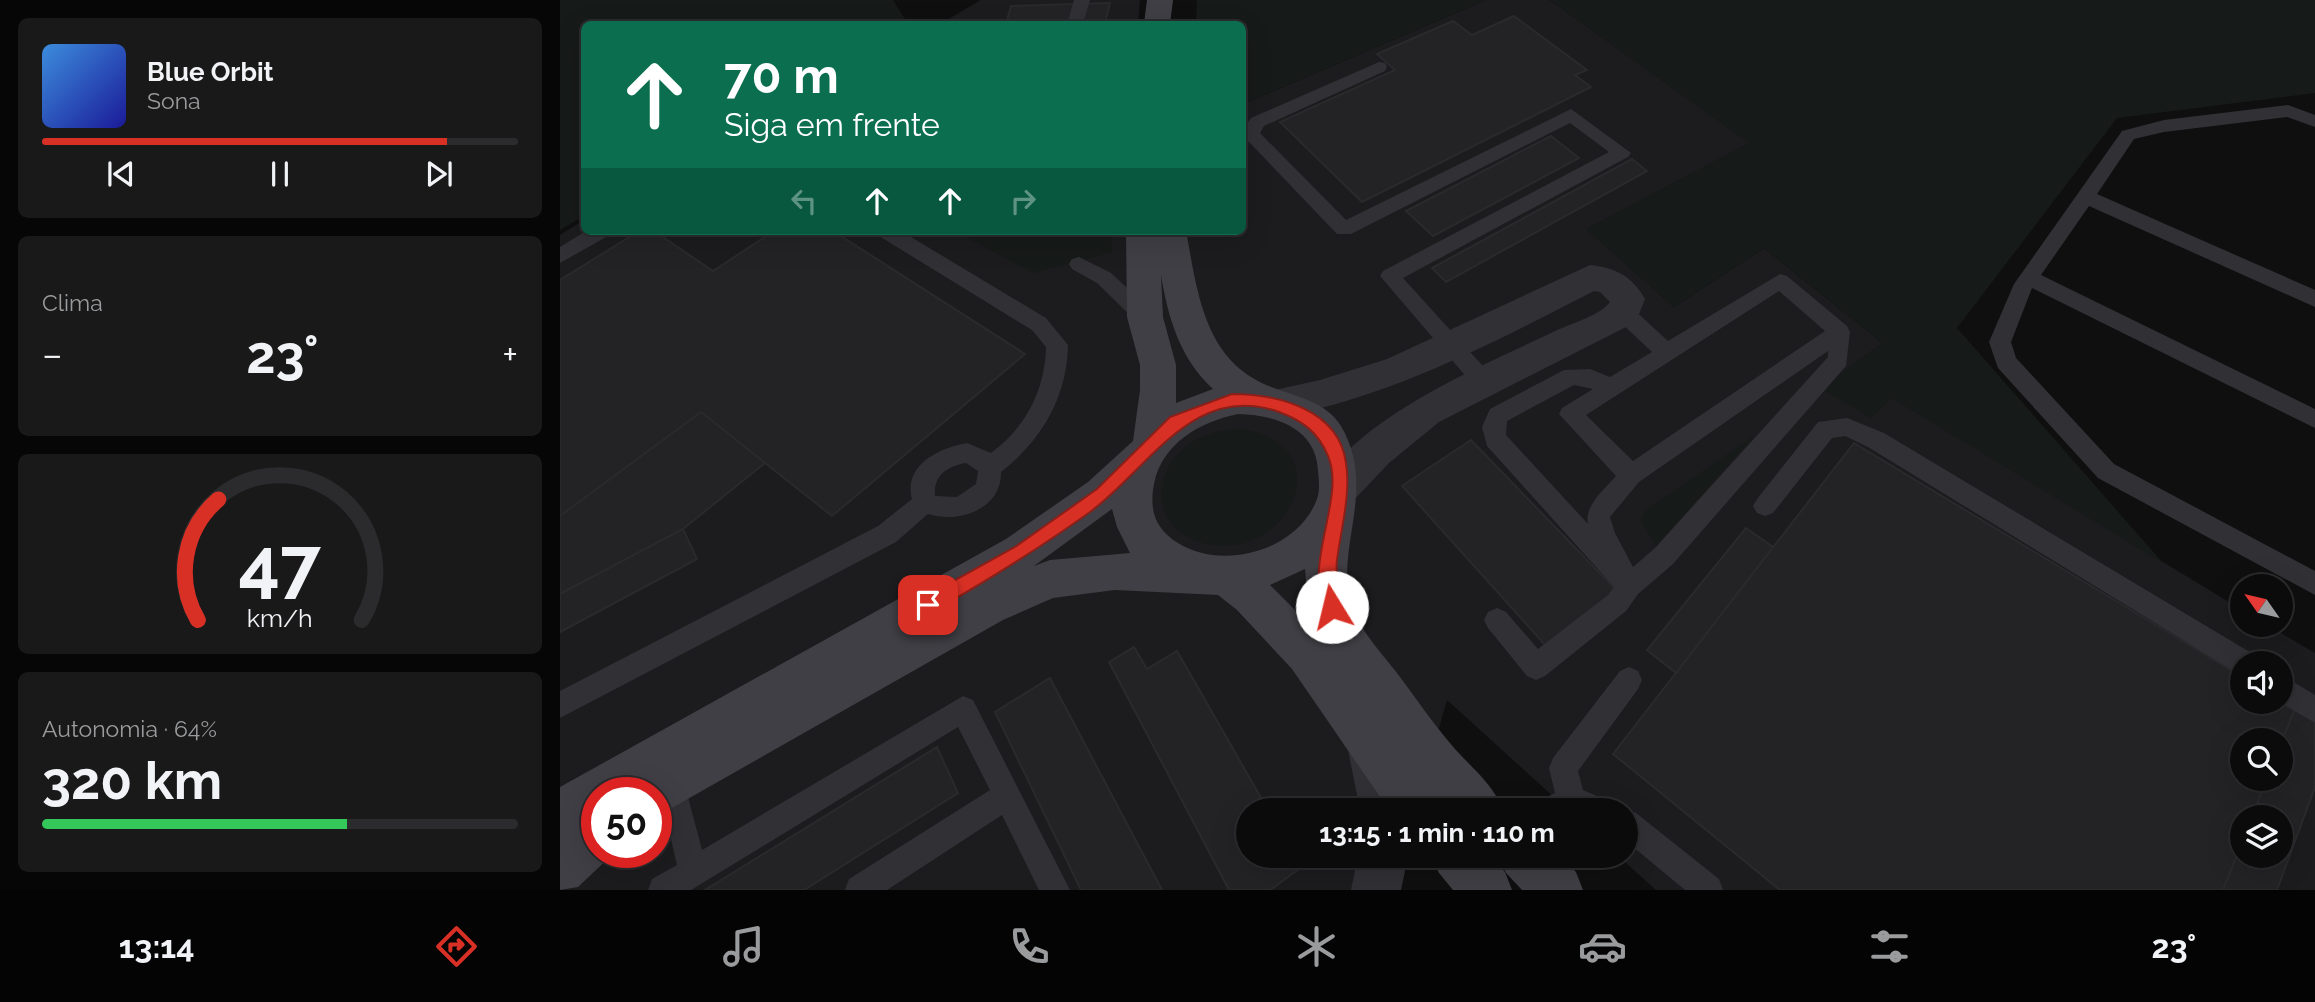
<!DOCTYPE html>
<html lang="pt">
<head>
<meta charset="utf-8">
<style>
	:root { --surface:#0b0b0c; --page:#19191a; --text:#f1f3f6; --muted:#9a9b9d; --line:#2b2b2d; --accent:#d93025 }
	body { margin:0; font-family:Raleway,sans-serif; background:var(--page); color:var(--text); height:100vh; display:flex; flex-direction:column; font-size:26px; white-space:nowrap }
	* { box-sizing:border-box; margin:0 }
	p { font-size:23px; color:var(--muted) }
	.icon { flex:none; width:38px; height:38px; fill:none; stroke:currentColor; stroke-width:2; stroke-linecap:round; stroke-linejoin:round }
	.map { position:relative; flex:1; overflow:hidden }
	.drawer { display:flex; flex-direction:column; gap:18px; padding:18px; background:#060607; width:560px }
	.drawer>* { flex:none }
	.hud { position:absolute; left:21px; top:21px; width:665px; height:214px; border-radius:10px; box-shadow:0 7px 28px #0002,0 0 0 2px var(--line); background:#0b6e4f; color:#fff; overflow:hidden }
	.needle { width:46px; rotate:304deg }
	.fabs { position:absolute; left:1670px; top:574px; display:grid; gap:14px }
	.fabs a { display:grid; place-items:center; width:63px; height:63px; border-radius:50%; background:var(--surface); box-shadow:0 7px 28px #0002,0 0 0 2px var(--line); font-size:35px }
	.speed { position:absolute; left:21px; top:777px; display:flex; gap:14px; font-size:35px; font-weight:700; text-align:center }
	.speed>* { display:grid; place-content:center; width:91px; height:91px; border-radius:50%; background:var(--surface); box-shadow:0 7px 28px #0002,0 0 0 2px var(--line); line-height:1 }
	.speed .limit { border:10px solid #d22; background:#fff; color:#111 }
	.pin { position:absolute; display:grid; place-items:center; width:60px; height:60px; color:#fff; margin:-30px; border-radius:14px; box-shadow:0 4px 10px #0006 }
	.me { position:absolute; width:77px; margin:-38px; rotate:351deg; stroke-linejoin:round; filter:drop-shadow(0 0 5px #0008) }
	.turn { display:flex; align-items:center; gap:24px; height:147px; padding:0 28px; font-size:32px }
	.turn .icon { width:91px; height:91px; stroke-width:2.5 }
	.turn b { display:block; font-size:49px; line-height:60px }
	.lanes { display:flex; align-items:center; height:66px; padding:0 28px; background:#0003; justify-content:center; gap:35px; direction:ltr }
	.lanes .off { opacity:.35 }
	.big { font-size:52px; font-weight:700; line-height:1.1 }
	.drawer .widget { flex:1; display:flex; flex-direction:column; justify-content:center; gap:10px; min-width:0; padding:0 24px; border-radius:10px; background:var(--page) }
	.drawer .dial { align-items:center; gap:0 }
	.dial svg { height:182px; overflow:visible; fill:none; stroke:var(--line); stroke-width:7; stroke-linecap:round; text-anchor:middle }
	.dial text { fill:var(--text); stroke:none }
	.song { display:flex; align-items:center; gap:21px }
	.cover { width:84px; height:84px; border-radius:10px; background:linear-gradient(135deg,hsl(210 70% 55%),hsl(240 70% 35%)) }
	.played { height:7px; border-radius:4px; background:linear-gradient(90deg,var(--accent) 85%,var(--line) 85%) }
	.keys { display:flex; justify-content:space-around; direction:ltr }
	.heat { display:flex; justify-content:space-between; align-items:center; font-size:38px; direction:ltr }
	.charge { height:10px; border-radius:5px; background:linear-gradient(90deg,#34c759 64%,var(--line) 0) }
	.trip { position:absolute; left:676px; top:798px; width:402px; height:70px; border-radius:35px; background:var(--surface); box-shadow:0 7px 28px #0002,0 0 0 2px var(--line); font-weight:700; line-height:70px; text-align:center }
	.dock { display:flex; height:112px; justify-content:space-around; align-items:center; background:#040405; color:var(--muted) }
	.dock .icon { width:49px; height:49px }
	.dock .current { color:var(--accent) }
	.dock b { font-size:32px; color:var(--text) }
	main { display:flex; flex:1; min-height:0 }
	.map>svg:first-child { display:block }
</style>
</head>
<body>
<main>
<section class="drawer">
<div class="widget">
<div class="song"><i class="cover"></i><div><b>Blue Orbit</b><p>Sona</p></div></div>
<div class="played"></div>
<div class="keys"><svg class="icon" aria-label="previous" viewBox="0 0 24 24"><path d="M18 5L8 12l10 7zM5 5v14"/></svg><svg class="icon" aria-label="pause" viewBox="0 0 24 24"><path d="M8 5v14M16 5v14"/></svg><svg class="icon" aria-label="next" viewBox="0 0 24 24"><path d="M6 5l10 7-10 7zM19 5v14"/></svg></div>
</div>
<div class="widget"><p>Clima</p>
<div class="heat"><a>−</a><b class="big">23°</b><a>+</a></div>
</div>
<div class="widget dial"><svg viewBox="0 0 100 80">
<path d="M14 69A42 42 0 1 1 86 69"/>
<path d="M14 69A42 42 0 0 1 23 16" stroke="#d93025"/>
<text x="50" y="56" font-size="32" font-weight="700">47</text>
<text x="50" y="72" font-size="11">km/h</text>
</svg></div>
<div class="widget"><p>Autonomia · 64%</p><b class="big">320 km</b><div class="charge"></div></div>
</section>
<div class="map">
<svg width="1755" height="890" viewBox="0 0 1755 890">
	<rect width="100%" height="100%" fill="#0f0f10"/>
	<g fill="#1c1b1d" fill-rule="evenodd">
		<path d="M 421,0 L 580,0 L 578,24 L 380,24 Z"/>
		<path d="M 926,0 L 990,0 L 1190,143 L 1027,229 L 1114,307 L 1204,248 L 1323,343 L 1261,388 L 1332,397 L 1682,610 L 1682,625 L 1707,625 L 1755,653 L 1755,890 L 1096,890 L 1058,856 L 1066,856 L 1066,810 L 1008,810 L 887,700 L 856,810 L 688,810 L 688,856 L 843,856 L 833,890 L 0,890 L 0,235 L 24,220 L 24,231 L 367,231 L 374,235 L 383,231 L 682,231 L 683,104 ZM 1682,663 L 1720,663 L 1720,702 L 1682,702 ZM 1682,740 L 1720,740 L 1720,779 L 1682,779 ZM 37,793 L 96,793 L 96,852 L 37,852 ZM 1682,817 L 1720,817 L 1720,856 L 1682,856 Z"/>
	</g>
	<g fill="#161a18">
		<path d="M 0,0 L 333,0 L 348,24 L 24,24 L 24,216 L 0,230 Z"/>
		<path d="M 637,0 L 926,0 L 683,104 L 682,24 L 636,24 Z"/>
		<path d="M 990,0 L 1755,0 L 1755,93 L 1557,118 L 1397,328 L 1603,563 L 1332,398 L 1311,418 L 1260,388 L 1323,343 L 1204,248 L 1114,307 L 1026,229 L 1189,143 Z"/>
		<path d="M 395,231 L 551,231 L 552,252 L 474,273 Z"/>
		<path d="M 683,429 C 784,448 727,561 648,544 C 585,531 589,461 642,437 C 655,431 669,430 683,429 Z"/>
		<path d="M 1193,437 L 1096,546 L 1081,521 L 1084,511 Z"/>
	</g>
	<g fill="#232224" stroke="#2a292c" stroke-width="2">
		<path d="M 550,3 L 545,23 L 446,24 L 451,6 Z"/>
		<path d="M 954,16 L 1027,70 L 1015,75 L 1031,87 L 802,202 L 720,122 L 835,70 L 817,54 L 893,21 L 912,35 Z"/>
		<path d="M 991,136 L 1019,158 L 873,236 L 846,211 Z"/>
		<path d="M 1072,159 L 1087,171 L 886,282 L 872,268 Z"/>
		<path d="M 79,231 L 94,231 L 153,271 L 214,231 L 273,231 L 465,354 L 272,516 L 141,412 L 0,516 L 0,280 Z"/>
		<path d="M 141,412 L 205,463 L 123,529 L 0,594 L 0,516 Z"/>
		<path d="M 911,440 L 1057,591 L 986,646 L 842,486 Z"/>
		<path d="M 1294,443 L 1682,677 L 1682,702 L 1720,702 L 1735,709 L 1720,746 L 1720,740 L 1682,740 L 1682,779 L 1707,779 L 1692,817 L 1682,817 L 1682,842 L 1663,890 L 1220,890 L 1053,754 Z"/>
		<path d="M 1186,528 L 1213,547 L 1116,673 L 1087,650 Z"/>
		<path d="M 123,529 L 137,559 L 0,632 L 0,594 Z"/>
		<path d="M 574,647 L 587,669 L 617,651 L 708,810 L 688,810 L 688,856 L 735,856 L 742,867 L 710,890 L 669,890 L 549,662 Z"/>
		<path d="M 490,678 L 602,890 L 521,890 L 435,712 Z"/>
		<path d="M 1735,709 L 1755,720 L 1755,787 L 1717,890 L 1663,890 L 1682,842 L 1682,856 L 1720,856 L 1720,817 L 1692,817 L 1707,779 L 1720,779 L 1720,746 Z"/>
		<path d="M 377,747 L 398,793 L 244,890 L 145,890 Z"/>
	</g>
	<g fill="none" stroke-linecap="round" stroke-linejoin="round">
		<g fill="#313035" fill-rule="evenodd">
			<path d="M 514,0 L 530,0 L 523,24 L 507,24 Z"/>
			<path d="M 819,62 L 825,63 L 827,67 L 825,71 L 704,126 L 700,133 L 786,220 L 1011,109 L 1071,153 L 1068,157 L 843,278 L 931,375 L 934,381 L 931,387 L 923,390 L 915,387 L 820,276 L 823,271 L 1049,152 L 1010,123 L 791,234 L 777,234 L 689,142 L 682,144 L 682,131 L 691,118 Z"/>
			<path d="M 1728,105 L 1755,115 L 1755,127 L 1727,117 L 1604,132 L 1574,139 L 1537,194 L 1755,290 L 1755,307 L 1529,206 L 1481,275 L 1755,409 L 1755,428 L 1472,288 L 1451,342 L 1456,358 L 1554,464 L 1755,571 L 1755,595 L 1538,478 L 1438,368 L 1429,342 L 1454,284 L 1562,131 L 1604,120 Z"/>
			<path d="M 26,231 L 51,231 L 48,236 L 0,263 L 0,247 Z"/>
			<path d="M 316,231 L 341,231 L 486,318 L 508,345 C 507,397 482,440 441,472 C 442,509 399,524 368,514 L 336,542 L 0,718 L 0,691 L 318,526 L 352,499 C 343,465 379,448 407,443 L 431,453 C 466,427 485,390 486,347 L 472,330 L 319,236 ZM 406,463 L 418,471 L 416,484 L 397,497 L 375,496 C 373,475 388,466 406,463 Z"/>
			<path d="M 519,257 L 551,273 L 592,311 L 595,317 L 592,323 L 578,323 L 537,283 L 512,269 L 509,264 L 512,259 Z"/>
			<path d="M 1220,274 L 1227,276 L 1287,326 L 1290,332 L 1286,366 L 1113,564 L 1078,594 L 1066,611 L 985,676 L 976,680 L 967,676 L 928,628 L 924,620 L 928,612 L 937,608 L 946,612 L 978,649 L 1048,595 L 1054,587 L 927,446 L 922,427 L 930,409 L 1004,370 L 1030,369 L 1050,377 L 1092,352 L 1057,319 L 1054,313 L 1057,307 L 1071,307 L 1108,341 ZM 1219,291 L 1265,331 L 1073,461 L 1026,415 ZM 1268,351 L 1268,357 L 1095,548 L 1073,567 L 1055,533 L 1050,517 L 1079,482 ZM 1014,385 L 1033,389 L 1002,408 L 999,414 L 1056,476 C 1045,489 1024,505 1028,524 L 946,435 L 947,421 Z"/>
			<path d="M 1287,418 L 1324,433 L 1693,654 L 1697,663 L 1682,663 L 1682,675 L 1675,672 L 1308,447 L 1285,436 L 1272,438 L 1213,513 L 1205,516 L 1197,513 L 1193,506 L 1197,499 L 1258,422 Z"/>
			<path d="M 1069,667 L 1078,671 L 1082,680 L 1078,689 L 1018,771 L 1023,790 L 1046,800 L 1050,810 L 976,810 L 980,800 L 995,793 L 989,768 L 993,758 L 1060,671 Z"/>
			<path d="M 1720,674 L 1755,695 L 1755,723 L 1719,702 Z"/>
			<path d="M 403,696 L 413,700 L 510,890 L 479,890 L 442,815 L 327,890 L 285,890 L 289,879 L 430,790 L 398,727 L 131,890 L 88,890 L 92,879 L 117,865 L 98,784 L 102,774 L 112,770 L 122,774 L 142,850 Z"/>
			<path d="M 1066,809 L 1076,813 L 1159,879 L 1163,890 L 1125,890 L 1066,841 L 1066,810 L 1062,810 Z"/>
		</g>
		<g fill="#313035" fill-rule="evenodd">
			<path d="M 1030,265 C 1056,268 1072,276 1085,299 L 1076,322 L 879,422 L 829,463 L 793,501 L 779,506 L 765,501 L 759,489 C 794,418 924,365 993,332 C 1009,324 1040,316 1050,302 L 1040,292 L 1034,291 C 931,344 832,396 718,418 L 705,414 L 699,403 L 705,392 L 760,380 L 827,359 Z"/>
			<path d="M 811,727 L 827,734 L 848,810 L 800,810 L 788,750 L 795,734 Z"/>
			<path d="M 798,856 L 848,856 L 841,890 L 791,890 Z"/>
		</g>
		<g fill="#3f3f45" fill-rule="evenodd">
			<path d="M 587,0 L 613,0 L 610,24 L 584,24 Z"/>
			<path d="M 566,231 L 626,231 C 638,294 644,363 714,388 C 738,397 766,402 781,426 C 822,496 764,560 799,622 C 809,640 824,656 837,673 C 856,698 874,725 895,749 C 912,768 934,785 943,810 L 887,810 L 878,800 L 882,810 L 829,810 L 732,669 L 677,610 L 658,595 L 555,590 L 493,598 L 443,620 L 96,817 L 96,793 L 37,793 L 37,852 L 55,852 L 18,887 L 0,890 L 0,787 L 446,539 L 528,482 L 573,441 L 580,390 L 580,365 L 567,317 ZM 601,275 C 608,318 620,359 653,389 L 616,403 L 616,365 L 603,317 ZM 678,414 C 715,415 757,428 758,472 C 759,480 760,491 757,499 C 738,551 662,571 618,543 C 595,529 589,510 594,484 C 602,443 640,422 678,414 ZM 552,509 L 557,527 L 570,553 L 490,560 L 474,566 ZM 745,569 L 747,593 L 760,635 L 710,585 Z"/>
			<path d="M 871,856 L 929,856 L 945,872 L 952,890 L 893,890 L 879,873 Z"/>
			<path d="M 938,856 L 999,856 L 1016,872 L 1023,890 L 962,890 L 946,873 Z"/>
		</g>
	</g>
	<path fill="#d93025" stroke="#8d1f18" stroke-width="2" d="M 672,394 C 717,394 779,409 786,463 C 791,494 781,529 777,560 C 774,576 785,598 778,613 L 765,613 C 743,562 786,498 768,456 C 758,432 743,421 719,412 C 633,381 589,469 530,512 C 480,548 428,580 374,611 L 361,611 L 359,605 L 361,599 L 455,547 L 537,489 L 610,417 Z"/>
</svg>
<div class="fabs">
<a><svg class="needle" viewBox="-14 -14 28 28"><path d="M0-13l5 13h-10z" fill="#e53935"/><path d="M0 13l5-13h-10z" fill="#9a9b9d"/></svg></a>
<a><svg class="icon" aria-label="sound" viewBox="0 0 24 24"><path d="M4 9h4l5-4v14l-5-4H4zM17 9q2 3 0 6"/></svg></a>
<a><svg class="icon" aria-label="search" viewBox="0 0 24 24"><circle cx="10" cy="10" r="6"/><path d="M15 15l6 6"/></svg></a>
<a><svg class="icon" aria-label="layers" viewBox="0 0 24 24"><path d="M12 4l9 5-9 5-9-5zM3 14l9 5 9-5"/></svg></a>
</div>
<div class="speed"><div class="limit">50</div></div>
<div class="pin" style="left:368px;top:605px;background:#d93025"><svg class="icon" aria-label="arrive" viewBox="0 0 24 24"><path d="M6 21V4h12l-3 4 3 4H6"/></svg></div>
<svg class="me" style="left:772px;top:607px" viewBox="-20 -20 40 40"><circle r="19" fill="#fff"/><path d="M0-13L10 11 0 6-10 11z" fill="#d93025"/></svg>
<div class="trip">13:15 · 1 min · 110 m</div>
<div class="hud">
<div class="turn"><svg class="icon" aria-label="ahead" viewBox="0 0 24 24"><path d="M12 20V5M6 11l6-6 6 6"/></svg><div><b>70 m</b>Siga em frente</div></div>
<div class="lanes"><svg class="icon off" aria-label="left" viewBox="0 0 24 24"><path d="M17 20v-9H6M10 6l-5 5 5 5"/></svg><svg class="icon" aria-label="ahead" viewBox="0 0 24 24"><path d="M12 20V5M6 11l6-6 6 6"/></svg><svg class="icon" aria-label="ahead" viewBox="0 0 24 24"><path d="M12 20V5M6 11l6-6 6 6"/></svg><svg class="icon off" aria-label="right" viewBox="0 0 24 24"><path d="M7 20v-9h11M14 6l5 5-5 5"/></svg></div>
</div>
</div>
</main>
<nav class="dock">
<b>13:14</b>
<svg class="icon current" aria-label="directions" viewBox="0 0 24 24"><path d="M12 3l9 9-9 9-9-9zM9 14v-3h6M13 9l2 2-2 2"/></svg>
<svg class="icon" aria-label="music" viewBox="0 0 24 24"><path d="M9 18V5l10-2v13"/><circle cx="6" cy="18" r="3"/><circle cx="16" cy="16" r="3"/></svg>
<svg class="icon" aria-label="phone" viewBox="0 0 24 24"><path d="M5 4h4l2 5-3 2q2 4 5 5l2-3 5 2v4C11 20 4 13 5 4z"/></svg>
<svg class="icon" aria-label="climate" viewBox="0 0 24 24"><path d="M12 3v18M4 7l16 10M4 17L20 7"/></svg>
<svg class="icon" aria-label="car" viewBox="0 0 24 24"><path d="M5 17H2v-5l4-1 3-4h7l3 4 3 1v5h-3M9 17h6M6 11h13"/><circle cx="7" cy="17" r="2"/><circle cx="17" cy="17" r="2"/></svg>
<svg class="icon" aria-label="filters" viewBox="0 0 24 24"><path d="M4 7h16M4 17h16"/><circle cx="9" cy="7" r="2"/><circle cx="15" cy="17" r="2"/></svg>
<b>23°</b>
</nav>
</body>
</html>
